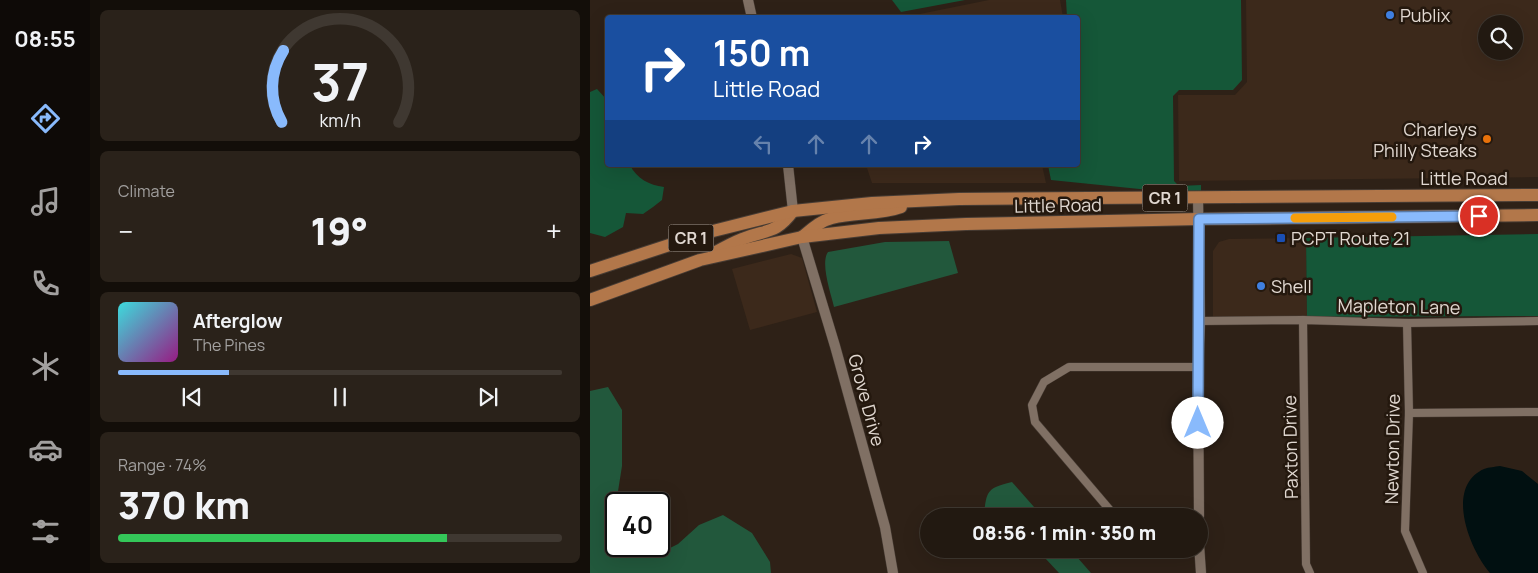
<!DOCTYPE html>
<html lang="en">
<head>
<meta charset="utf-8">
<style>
	:root { --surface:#221911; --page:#2a221a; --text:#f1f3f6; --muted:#a2a09f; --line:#3f3831; --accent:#89bafc }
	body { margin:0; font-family:Manrope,sans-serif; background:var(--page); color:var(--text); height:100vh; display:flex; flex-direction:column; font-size:19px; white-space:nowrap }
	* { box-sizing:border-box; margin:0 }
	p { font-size:16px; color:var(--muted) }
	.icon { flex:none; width:28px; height:28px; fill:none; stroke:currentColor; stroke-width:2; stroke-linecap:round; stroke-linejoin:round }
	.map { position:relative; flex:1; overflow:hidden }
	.side { display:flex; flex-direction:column; gap:10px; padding:10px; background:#130e09; width:500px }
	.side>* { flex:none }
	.banner { position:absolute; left:15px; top:15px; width:475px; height:152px; border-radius:5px; box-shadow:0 5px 20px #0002,0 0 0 1px var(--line); background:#1a4fa0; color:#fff; overflow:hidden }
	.tools { position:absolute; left:888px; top:15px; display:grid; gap:10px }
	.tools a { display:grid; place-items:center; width:45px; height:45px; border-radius:50%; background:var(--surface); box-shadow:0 5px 20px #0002,0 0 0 1px var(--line); font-size:25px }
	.speed { position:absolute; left:15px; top:492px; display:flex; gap:10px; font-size:25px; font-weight:700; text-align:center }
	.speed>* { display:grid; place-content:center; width:65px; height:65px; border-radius:50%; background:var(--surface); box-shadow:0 5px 20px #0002,0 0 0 1px var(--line); line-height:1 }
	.speed .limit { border:2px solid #111; border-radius:8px; background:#fff; color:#111 }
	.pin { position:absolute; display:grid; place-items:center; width:42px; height:42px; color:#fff; margin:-21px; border:2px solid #fff; border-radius:50%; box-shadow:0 1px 5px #0007 }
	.me { position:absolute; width:55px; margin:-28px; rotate:0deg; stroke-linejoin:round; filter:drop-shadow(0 0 4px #0008) }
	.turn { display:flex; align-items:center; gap:18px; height:105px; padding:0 25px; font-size:22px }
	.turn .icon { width:65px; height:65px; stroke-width:2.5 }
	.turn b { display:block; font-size:35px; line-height:42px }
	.lanes { display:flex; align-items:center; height:48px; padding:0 25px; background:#0003; justify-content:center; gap:25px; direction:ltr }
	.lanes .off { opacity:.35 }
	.big { font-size:38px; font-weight:800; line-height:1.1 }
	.side .tile { flex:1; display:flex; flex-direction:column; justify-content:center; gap:8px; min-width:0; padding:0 18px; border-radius:8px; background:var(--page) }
	.side .dial { align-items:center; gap:0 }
	.dial svg { height:130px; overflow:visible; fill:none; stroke:var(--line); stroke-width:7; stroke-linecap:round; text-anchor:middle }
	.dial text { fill:var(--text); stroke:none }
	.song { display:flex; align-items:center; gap:15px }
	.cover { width:60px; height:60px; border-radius:8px; background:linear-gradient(135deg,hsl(180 70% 55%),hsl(310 70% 35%)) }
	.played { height:5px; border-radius:2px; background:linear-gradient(90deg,var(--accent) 25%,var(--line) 25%) }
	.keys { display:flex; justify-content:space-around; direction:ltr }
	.heat { display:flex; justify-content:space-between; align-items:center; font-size:28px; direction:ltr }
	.charge { height:8px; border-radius:4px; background:linear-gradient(90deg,#34c759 74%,var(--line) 0) }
	.trip { position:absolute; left:330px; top:508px; width:288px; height:50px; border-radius:25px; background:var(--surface); box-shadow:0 5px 20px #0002,0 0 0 1px var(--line); font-weight:800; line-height:50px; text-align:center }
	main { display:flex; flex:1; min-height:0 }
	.dock { display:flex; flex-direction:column; width:90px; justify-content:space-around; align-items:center; background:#0e0a07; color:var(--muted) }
	.dock .icon { width:35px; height:35px }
	.dock .active { color:var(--accent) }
	.dock b { font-size:22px; color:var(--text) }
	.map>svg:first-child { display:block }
</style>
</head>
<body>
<main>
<nav class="dock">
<b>08:55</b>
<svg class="icon active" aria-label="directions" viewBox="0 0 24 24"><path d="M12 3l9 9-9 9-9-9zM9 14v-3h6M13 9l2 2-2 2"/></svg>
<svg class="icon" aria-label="music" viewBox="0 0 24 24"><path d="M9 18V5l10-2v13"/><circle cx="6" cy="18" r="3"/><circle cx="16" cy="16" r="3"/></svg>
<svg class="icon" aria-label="phone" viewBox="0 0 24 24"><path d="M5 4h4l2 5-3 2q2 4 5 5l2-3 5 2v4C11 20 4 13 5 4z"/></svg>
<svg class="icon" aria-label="climate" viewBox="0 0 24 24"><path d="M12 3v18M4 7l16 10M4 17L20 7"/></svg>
<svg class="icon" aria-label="car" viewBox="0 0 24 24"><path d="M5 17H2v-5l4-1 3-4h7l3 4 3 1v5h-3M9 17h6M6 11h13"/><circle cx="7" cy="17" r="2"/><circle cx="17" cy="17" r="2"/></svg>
<svg class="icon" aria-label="filters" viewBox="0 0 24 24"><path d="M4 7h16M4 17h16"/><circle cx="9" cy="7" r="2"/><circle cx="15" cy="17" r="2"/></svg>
</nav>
<section class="side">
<div class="tile dial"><svg viewBox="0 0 100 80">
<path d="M14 69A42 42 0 1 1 86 69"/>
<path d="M14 69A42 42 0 0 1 15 25" stroke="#89bafc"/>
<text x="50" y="56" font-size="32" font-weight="700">37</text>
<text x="50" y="72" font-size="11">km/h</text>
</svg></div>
<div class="tile"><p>Climate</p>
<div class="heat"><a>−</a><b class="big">19°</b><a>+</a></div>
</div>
<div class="tile">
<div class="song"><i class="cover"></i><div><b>Afterglow</b><p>The Pines</p></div></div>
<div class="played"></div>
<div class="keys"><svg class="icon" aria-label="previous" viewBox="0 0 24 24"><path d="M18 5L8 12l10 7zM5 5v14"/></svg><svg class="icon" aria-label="pause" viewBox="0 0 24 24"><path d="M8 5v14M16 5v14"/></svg><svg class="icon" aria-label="next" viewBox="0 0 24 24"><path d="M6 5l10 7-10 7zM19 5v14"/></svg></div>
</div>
<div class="tile"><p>Range · 74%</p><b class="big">370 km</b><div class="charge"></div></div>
</section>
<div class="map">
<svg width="948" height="573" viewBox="0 0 948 573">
	<rect width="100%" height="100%" fill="#2e2117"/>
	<g fill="#3c291b" fill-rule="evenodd">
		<path d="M 399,0 L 470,0 L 473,17 L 315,17 Z"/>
		<path d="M 656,0 L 948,0 L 948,177 L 589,181 L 588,95 L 645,95 L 657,82 ZM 896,24 L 924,24 L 924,51 L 896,51 Z"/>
		<path d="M 276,165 L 452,165 L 456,183 L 282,183 Z"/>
		<path d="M 716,238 L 717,317 L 623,317 L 623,251 L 629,242 L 639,239 Z"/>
		<path d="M 201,254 L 212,258 L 227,312 L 160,330 L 142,269 Z"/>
	</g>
	<g fill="#155738">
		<path d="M 302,0 L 375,0 L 311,12 Z"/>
		<path d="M 476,0 L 651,0 L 652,80 L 643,90 L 589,90 L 583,96 L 584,181 L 589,186 L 611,185 L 611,192 L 579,192 L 461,180 L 458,165 L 488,165 L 488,18 L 477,17 Z"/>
		<path d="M 7,89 L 17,100 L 18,165 L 40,165 C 47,179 59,185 74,187 L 72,200 L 63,207 L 53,214 L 36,213 L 33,227 L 15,237 L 0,233 L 0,92 Z"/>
		<path d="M 948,234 L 948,316 L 717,317 L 716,238 Z"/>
	</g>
	<g fill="#22583c">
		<path d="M 359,241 L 368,273 L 244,307 C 241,294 230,263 238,252 L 295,242 Z"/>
		<path d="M 18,387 L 32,410 L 32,466 L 26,504 L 26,546 L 44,546 L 70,553 L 88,544 L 109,525 L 133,515 L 162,533 L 180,562 L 181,573 L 0,573 L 0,391 Z"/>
		<path d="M 422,482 L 452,516 L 394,516 C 396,491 397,488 422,482 Z"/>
		<path d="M 417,549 L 480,549 L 501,573 L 469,573 L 455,558 L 439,556 Z"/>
	</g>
	<path fill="#011011" d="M 910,466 L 932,471 L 948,484 L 948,573 L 900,573 C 880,550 854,487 894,469 C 899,467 905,467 910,466 Z"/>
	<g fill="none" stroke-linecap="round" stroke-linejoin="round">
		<g stroke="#473c34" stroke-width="9">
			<g id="minor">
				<path d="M 713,320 L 716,564 L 720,573"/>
				<path d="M 610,321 L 713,320 L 817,323 L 948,321"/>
				<path d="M 817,323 L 819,413 L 815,531 L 833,573"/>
				<path d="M 819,413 L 948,412"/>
				<path d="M 525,516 L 445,422 L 442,405 L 454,382 L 479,367 L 608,367"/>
			</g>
		</g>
		<g stroke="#473c34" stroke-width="11">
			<g id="tertiary">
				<path d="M 158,0 L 162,18"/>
				<path d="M 198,165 L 203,211"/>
				<path d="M 608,197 L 610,321 L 608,367 L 609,516"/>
				<path d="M 212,237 L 245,346 L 295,527 L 303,573"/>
				<path d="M 609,544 L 611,573"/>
			</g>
		</g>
		<g stroke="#473c34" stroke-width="14">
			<g id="primary">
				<path d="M 212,237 C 222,229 230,221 242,218 C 264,212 289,215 311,207"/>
				<path d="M 124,253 C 133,248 142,243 152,239 C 177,229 185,235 203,211"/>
				<path d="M 0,271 L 119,232 L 203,211 L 282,203 L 369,199 L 948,195"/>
				<path d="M 0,300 L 110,260 L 212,237 L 289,228 L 376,224 L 609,219 L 948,215"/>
			</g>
		</g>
		<use href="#minor" stroke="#807064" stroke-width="8"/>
		<use href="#tertiary" stroke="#807064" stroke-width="10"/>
		<use href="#primary" stroke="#b2774a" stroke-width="12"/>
	</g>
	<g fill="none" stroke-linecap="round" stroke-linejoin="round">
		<g stroke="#5979a4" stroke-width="12">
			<path id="route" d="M 608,423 L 609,219 L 889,216"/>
		</g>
		<use href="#route" stroke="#89bafc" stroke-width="9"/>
		<path stroke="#f59e0b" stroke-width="9" d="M 705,218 L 802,217"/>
	</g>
	<g fill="#3f7fe0" stroke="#24180e" stroke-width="2">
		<circle cx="800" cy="15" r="5"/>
		<circle cx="671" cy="286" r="5"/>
	</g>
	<circle fill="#e8710a" stroke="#24180e" stroke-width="2" cx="897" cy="139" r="5"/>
	<rect fill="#1a4fb4" stroke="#24180e" stroke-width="2" x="686" y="233" width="10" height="10" rx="2.5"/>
	<g text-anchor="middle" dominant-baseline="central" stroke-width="5" stroke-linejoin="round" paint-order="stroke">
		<g fill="#24180e" stroke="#a89e96" stroke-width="1">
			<rect x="552.5" y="184.5" width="45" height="27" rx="4"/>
			<rect x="78.5" y="224.5" width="45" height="27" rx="4"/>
		</g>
		<g font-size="16" font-weight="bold" fill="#e1d8d1">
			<text x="575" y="198">CR 1</text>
			<text x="101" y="238">CR 1</text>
		</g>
		<g font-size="18" fill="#e1d8d1" stroke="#24180e" text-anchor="start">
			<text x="810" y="15">Publix</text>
			<text x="887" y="129" text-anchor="end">Charleys<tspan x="887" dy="21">Philly Steaks</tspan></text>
			<text x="701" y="238">PCPT Route 21</text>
			<text x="681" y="286">Shell</text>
		</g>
		<g font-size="18" fill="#e1d8d1" stroke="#24180e">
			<text x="874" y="178">Little Road</text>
			<text transform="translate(468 205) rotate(-1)">Little Road</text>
			<text transform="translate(809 306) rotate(1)">Mapleton Lane</text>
			<text transform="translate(277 400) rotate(75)">Grove Drive</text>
			<text transform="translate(700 447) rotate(-91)">Paxton Drive</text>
			<text transform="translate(802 449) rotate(-89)">Newton Drive</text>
		</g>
	</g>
</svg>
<div class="tools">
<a><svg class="icon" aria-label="search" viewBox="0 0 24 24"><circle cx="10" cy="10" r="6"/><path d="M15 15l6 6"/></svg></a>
</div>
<div class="speed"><div class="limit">40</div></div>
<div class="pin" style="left:889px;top:216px;background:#d93025"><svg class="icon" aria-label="arrive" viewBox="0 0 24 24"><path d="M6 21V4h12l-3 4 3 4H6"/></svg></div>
<svg class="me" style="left:608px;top:423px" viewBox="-20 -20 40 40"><circle r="19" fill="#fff"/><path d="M0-13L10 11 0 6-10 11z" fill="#89bafc"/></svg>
<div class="trip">08:56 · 1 min · 350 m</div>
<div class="banner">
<div class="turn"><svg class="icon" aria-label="right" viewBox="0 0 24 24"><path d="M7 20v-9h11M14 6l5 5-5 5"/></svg><div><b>150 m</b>Little Road</div></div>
<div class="lanes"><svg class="icon off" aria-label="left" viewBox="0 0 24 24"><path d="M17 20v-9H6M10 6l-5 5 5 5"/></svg><svg class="icon off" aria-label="ahead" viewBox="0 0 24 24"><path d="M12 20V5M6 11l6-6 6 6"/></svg><svg class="icon off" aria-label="ahead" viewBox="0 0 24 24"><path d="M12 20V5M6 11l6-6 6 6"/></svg><svg class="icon" aria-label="right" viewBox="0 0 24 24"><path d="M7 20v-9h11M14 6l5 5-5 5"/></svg></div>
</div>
</div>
</main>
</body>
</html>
